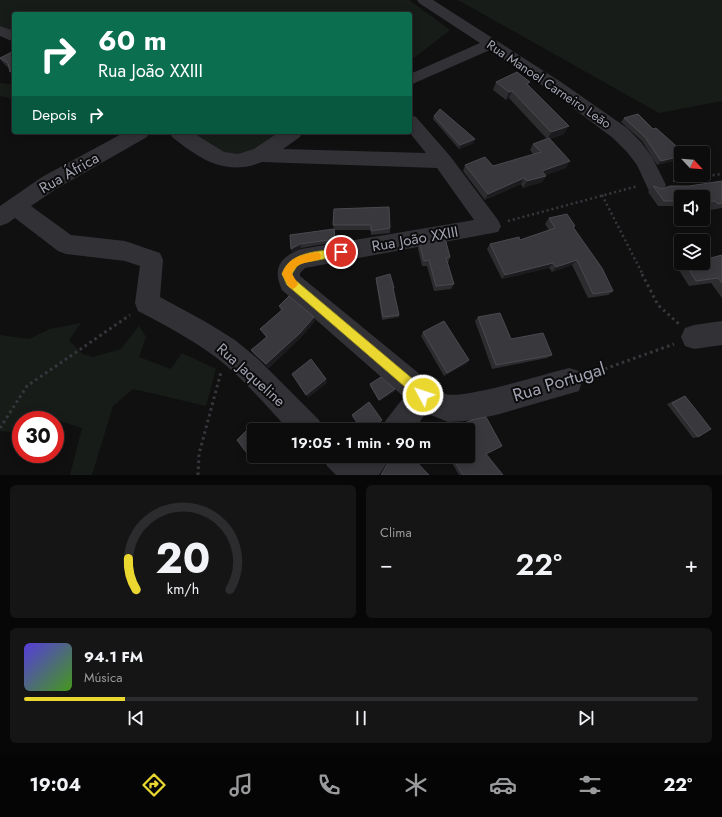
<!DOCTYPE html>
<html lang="pt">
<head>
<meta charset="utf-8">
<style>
	:root { --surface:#0c0c0d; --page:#151516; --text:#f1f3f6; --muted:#9a9b9d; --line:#2c2c2e; --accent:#ead730 }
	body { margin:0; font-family:Jost,sans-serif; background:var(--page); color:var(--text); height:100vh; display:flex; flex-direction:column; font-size:15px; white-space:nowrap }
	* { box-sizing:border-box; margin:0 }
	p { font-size:13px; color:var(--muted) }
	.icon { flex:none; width:22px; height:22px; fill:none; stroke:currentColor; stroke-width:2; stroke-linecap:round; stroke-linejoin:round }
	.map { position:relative; height:475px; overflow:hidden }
	.side { display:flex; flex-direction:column; gap:10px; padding:10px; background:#070707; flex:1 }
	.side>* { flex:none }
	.top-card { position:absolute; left:12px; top:12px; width:400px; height:122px; border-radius:4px; box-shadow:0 2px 10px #0003,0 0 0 1px var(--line); background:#0b6e4f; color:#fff; overflow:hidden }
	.needle { width:26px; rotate:116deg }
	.controls { position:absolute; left:674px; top:146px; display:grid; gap:8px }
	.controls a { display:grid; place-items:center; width:36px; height:36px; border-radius:4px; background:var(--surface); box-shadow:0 2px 10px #0003,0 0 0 1px var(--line); font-size:20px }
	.speed { position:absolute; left:12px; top:411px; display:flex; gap:8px; font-size:20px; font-weight:700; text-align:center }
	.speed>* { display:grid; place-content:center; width:52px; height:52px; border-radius:50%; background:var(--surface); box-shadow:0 2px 10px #0003,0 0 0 1px var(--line); line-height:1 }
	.speed .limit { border:6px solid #d22; background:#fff; color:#111 }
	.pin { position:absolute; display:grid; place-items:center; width:34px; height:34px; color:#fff; margin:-17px; border:2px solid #fff; border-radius:50%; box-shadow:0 1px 4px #0007 }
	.me { position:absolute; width:44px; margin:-22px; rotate:310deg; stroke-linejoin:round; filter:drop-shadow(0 0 3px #0008) }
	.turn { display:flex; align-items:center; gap:14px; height:84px; padding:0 20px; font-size:18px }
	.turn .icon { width:52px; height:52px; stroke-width:2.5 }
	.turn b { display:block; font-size:28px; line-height:34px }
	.then { display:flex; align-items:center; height:38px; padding:0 20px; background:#0003; gap:8px; font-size:15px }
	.big { font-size:30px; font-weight:600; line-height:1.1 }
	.side .tile { flex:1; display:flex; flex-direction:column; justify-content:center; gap:6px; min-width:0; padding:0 14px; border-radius:6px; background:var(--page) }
	.side .dial { align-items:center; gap:0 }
	.dial svg { height:104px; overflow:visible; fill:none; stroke:var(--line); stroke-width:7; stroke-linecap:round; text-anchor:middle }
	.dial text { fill:var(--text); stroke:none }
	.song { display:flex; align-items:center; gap:12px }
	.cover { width:48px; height:48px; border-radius:6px; background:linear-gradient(135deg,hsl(250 70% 55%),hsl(100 70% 35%)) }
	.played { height:4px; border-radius:2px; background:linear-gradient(90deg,var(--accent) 15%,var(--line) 15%) }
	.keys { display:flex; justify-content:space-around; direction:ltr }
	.heat { display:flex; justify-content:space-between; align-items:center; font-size:22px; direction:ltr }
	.side .tiles { flex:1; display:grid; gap:10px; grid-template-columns:1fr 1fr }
	.tile:last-child { grid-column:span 2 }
	.trip { position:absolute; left:247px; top:423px; width:228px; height:40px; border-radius:4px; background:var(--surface); box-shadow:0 2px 10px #0003,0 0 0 1px var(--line); font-weight:600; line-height:40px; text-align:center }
	.tabs { display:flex; height:64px; justify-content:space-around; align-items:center; background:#050505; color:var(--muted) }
	.tabs .icon { width:28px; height:28px }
	.tabs .active { color:var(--accent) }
	.tabs b { font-size:18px; color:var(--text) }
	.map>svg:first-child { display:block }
</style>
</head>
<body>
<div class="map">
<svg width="722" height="475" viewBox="0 0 722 475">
	<rect width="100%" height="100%" fill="#101011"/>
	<g fill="#171c19">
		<path d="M 0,0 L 409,0 L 450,30 L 410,61 L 410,14 L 14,14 L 14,32 L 0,26 Z"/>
		<path d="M 458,0 L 722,0 L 722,101 L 659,113 Z"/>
		<path d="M 0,83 L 14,85 L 14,99 L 0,96 Z"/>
		<path d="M 188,132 L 284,132 L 258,148 L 230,162 Z"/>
		<path d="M 81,323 L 69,340 L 82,354 L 93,357 L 121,349 L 139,326 L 146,337 L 139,357 L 171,369 L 182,353 L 216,369 L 206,406 L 133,389 L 113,406 L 92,475 L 70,475 L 82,428 L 50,418 L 43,420 L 21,420 L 21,428 L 10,432 L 0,431 L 0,335 L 29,339 L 50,329 Z"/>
	</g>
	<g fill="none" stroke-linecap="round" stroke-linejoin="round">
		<g stroke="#37383d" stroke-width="2.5" stroke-dasharray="2 3" stroke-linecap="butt">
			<path d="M 673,181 L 722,174"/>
			<path d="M 602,195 L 643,275"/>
			<path d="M 508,221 L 638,186"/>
		</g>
		<g stroke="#37383d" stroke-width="3" stroke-dasharray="2.5 3.5" stroke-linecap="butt">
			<path d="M 642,274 L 658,305 L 679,324"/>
			<path d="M 588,375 L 674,344"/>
			<path d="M 0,428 L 27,386 L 130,315"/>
			<path d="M 198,475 L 199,454 L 221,372"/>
		</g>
		<g fill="#323136" fill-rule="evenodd">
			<path d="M 417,0 L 433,0 L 561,82 L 627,128 L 641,142 L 652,157 L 666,185 L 663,191 L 656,193 L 649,191 L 637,165 L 627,152 L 613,138 L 549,90 L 490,50 L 410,85 L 410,74 L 480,43 L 419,3 Z"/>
			<path d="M 0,26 L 14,31 L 14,42 L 0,36 Z"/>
			<path d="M 410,115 L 416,117 L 450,156 L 498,220 L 501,226 L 498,232 L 305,268 L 300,273 L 300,276 L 433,385 C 437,388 441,392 446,394 C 462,400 548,373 569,368 L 579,371 L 582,381 L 579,391 L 496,415 L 465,421 L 448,422 L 426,413 L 414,430 L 382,430 L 386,420 L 404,397 L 282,290 C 272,268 280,257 301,249 L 474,220 L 437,168 L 262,162 C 226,177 200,159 172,137 L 170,132 L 192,132 L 224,152 L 238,154 L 254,149 L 279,132 L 302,132 L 300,137 L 283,149 L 426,153 L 409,132 Z"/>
			<path d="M 125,132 L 149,132 L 147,137 L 56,189 L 31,206 L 71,235 L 125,241 L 160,253 L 163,260 L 160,297 L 206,322 L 235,340 L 257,358 L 319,420 L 323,430 L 289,430 C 266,406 244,379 217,358 C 193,340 165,325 138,311 L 135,303 L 140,266 L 125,261 L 66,254 L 58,251 L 15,218 L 8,223 L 0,226 L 0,206 L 42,177 Z"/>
			<path d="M 722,321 L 722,345 L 694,349 L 685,346 L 681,337 L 685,328 L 694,325 Z"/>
			<path d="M 322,456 L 390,456 L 385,466 L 379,475 L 336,475 L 327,466 Z"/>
		</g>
	</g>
	<g fill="#2d2c2f">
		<path d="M 14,51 L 9,68 L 6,66 L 0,59 Z"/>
		<path d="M 496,82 L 529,86 L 564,134 L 550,139 L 566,168 L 545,175 L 546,176 L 542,182 L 523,188 L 521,184 L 485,200 L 463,171 L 465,165 L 493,166 L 534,155 L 530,150 L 533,144 L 547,139 L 509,98 L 506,100 L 493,90 Z"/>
		<path d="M 434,116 L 474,143 L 459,149 L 433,119 Z"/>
		<path d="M 624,118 L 653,129 L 681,153 L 681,159 L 657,165 L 642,141 L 621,122 Z"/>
		<path d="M 722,181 L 722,208 L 711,210 L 709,206 L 703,206 L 703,197 L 681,197 L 681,206 L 658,206 L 648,192 L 653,186 L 662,189 L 689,186 Z"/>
		<path d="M 334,209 L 390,228 L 390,233 L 371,235 L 371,230 L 334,230 L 336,242 L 301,248 L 292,252 L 291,249 L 334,229 L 333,225 Z"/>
		<path d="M 549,218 L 574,228 L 613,291 L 608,295 L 588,298 L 572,265 L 552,272 L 549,268 L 502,279 L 487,249 L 490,244 L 520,240 L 549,230 L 545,224 Z"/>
		<path d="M 419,243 L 450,257 L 448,263 L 454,284 L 451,289 L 434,291 L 427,266 L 422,266 L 418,249 Z"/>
		<path d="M 722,255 L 722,298 L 711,283 L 689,286 L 677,267 L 683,263 L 703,263 Z"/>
		<path d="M 376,278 L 394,290 L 393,291 L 399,315 L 399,317 L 382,320 L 376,281 Z"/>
		<path d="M 279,306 L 315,321 L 301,337 L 269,368 L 254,354 L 251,350 L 266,337 L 260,329 L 281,311 Z"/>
		<path d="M 478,317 L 511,339 L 552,355 L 547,358 L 492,369 L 475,321 Z"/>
		<path d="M 423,332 L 469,360 L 466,364 L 444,376 L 421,336 Z"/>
		<path d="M 370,384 L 395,391 L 379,401 L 370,386 Z"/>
		<path d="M 685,396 L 698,437 L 693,438 L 667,404 L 680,398 Z"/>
		<path d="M 486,454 L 503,475 L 459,475 L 448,456 L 468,456 Z"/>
	</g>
	<g fill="#1c1b1d">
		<path d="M 14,70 L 14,77 L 10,72 Z"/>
		<path d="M 512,91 L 509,98 L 506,100 L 509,92 Z"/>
		<path d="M 569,126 L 564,134 L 547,140 L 551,132 Z"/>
		<path d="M 475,139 L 474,143 L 459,149 L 460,145 Z"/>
		<path d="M 681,156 L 681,159 L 657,165 L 661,161 Z"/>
		<path d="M 570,161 L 566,168 L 538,178 L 542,171 Z"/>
		<path d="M 546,176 L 542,182 L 523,188 L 527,181 Z"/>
		<path d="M 524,178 L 521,184 L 485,200 L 488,194 Z"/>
		<path d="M 300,244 L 301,248 L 292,252 L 291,249 Z"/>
		<path d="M 577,260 L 572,265 L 552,272 L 556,267 Z"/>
		<path d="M 553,263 L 549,268 L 502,279 L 505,275 Z"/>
		<path d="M 314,317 L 315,321 L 301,337 L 269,368 L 266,364 Z"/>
		<path d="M 469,360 L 466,364 L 444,376 L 447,373 Z"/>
		<path d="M 326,379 L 327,383 L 308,398 L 306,395 Z"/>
		<path d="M 395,389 L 395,391 L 379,401 L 379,400 Z"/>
		<path d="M 254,444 L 254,446 L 248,452 L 246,452 Z"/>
	</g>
	<g fill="#39393d" stroke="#4a494f">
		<path d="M 14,51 L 14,70 L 10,72 L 8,63 L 0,58 Z"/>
		<path d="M 517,72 L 530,82 L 527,84 L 569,126 L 551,132 L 512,91 L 509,92 L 496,82 Z"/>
		<path d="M 440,109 L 475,139 L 460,145 L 434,116 Z"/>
		<path d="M 638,114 L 653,129 L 656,128 L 684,153 L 681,153 L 681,156 L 661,161 L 645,137 L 624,118 Z"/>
		<path d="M 549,138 L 570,161 L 542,171 L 546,176 L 527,181 L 524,178 L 488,194 L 465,165 L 485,157 L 493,166 L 541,152 L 533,144 Z"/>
		<path d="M 722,181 L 722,203 L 718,204 L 715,201 L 703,201 L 703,197 L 681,197 L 681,201 L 664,201 L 653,186 L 662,189 L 670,186 L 689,186 Z"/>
		<path d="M 389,207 L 390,228 L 371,231 L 371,225 L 333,225 L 334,209 Z"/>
		<path d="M 567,214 L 575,226 L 573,227 L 602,268 L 613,291 L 593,294 L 577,260 L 556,267 L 553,263 L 505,275 L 490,244 L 519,237 L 520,240 L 555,228 L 549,218 Z"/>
		<path d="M 334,229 L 335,239 L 300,244 L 291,249 L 290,235 Z"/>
		<path d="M 445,238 L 450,257 L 446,258 L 454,284 L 436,286 L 429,260 L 424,261 L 419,243 Z"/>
		<path d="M 722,255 L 722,283 L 718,278 L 696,281 L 685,263 L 703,263 L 703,260 Z"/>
		<path d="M 390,274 L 394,288 L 393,288 L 399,315 L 383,317 L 376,278 Z"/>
		<path d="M 289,296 L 314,317 L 300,333 L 266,364 L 251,350 L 267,337 L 260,329 L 283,309 L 279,306 Z"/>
		<path d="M 500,313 L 511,339 L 543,333 L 552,355 L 496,365 L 478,317 Z"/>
		<path d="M 444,321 L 469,360 L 447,373 L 423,332 Z"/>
		<path d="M 311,359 L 326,379 L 306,395 L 292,374 Z"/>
		<path d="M 381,377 L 395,389 L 379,400 L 370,384 Z"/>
		<path d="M 685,396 L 711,429 L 698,437 L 672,403 Z"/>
		<path d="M 369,402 L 382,420 L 370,430 L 362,430 L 352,415 Z"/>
		<path d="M 486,417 L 502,446 L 486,454 L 503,475 L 463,475 L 451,456 L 468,456 L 468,430 L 442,430 L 452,423 L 455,428 L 471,420 Z"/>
		<path d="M 255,422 L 261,430 L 254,430 L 254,444 L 246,452 L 237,440 Z"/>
		<path d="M 417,429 L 418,430 L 409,430 Z"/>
		<path d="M 392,456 L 411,456 L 429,475 L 381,475 Z"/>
	</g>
	<path fill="#ead730" stroke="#988c1f" d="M 341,248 L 345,249 L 346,252 L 345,255 L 302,263 L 297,266 L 292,274 L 294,279 L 427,391 L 429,395 L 427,399 L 423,401 L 419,399 L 287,285 L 282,274 C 290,250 321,252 341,248 Z"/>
	<path fill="#f59e0b" d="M 317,252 L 320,253 L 321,256 L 320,259 C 310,263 296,261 292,274 L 298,284 L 296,287 L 293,289 L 289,287 L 282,274 C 288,257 301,255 317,252 Z"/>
	<g text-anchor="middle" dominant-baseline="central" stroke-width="4" stroke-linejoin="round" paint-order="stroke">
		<g font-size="13" fill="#a2a3b2" stroke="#0b0b0c">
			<text transform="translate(549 84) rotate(34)">Rua Manoel Carneiro Leão</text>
		</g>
		<g font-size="15" fill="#a2a3b2" stroke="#0b0b0c">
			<text transform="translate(69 173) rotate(-30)">Rua África</text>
			<text transform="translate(415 239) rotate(-10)">Rua João XXIII</text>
			<text transform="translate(251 375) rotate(42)">Rua Jaqueline</text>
		</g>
		<g font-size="18" fill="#a2a3b2" stroke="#0b0b0c">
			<text transform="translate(559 382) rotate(-17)">Rua Portugal</text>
		</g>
	</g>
</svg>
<div class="controls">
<a><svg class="needle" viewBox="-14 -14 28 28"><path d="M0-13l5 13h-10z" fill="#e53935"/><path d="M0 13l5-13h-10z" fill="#9a9b9d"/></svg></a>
<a><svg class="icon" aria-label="sound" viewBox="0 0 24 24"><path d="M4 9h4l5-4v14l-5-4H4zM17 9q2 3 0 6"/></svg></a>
<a><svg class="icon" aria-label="layers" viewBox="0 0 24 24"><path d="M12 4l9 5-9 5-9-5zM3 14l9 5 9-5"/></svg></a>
</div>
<div class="speed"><div class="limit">30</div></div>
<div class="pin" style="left:341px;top:252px;background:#d93025"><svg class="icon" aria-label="arrive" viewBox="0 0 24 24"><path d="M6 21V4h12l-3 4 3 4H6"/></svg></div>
<svg class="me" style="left:423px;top:395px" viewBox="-20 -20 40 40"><circle r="17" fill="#ead730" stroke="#fff" stroke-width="3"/><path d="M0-11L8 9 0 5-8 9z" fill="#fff"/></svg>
<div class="trip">19:05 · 1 min · 90 m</div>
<div class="top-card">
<div class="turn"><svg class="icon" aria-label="right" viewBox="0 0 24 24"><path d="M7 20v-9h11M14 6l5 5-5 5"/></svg><div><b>60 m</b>Rua João XXIII</div></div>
<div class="then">Depois<svg class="icon" aria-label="right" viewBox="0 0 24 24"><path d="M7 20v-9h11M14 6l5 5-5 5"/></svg></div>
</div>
</div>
<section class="side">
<div class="tiles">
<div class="tile dial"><svg viewBox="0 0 100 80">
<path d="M14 69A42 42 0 1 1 86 69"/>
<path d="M14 69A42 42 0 0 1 8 45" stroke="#ead730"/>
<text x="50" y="56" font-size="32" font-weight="700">20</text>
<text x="50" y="72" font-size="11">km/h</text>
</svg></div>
<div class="tile"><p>Clima</p>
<div class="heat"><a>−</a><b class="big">22°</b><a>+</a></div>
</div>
<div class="tile">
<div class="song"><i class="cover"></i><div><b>94.1 FM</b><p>Música</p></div></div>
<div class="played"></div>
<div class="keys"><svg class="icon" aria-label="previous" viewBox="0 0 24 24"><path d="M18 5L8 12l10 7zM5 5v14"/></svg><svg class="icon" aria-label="pause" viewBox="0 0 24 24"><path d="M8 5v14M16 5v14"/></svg><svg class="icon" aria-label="next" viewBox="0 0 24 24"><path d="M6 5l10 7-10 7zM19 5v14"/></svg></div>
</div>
</div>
</section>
<nav class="tabs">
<b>19:04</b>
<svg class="icon active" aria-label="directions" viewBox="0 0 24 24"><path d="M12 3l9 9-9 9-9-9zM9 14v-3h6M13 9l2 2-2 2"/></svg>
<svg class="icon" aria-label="music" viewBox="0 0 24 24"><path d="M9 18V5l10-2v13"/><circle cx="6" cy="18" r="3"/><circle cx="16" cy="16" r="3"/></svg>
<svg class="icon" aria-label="phone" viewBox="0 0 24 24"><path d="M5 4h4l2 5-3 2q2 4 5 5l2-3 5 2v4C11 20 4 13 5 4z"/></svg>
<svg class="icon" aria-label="climate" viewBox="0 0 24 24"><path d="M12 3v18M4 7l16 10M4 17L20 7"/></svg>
<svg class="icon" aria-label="car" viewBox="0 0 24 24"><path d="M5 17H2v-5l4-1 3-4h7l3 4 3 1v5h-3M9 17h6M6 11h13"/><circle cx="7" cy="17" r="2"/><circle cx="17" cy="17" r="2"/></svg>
<svg class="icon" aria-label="filters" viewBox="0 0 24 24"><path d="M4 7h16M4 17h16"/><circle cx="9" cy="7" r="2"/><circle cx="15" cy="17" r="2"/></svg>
<b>22°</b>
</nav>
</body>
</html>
